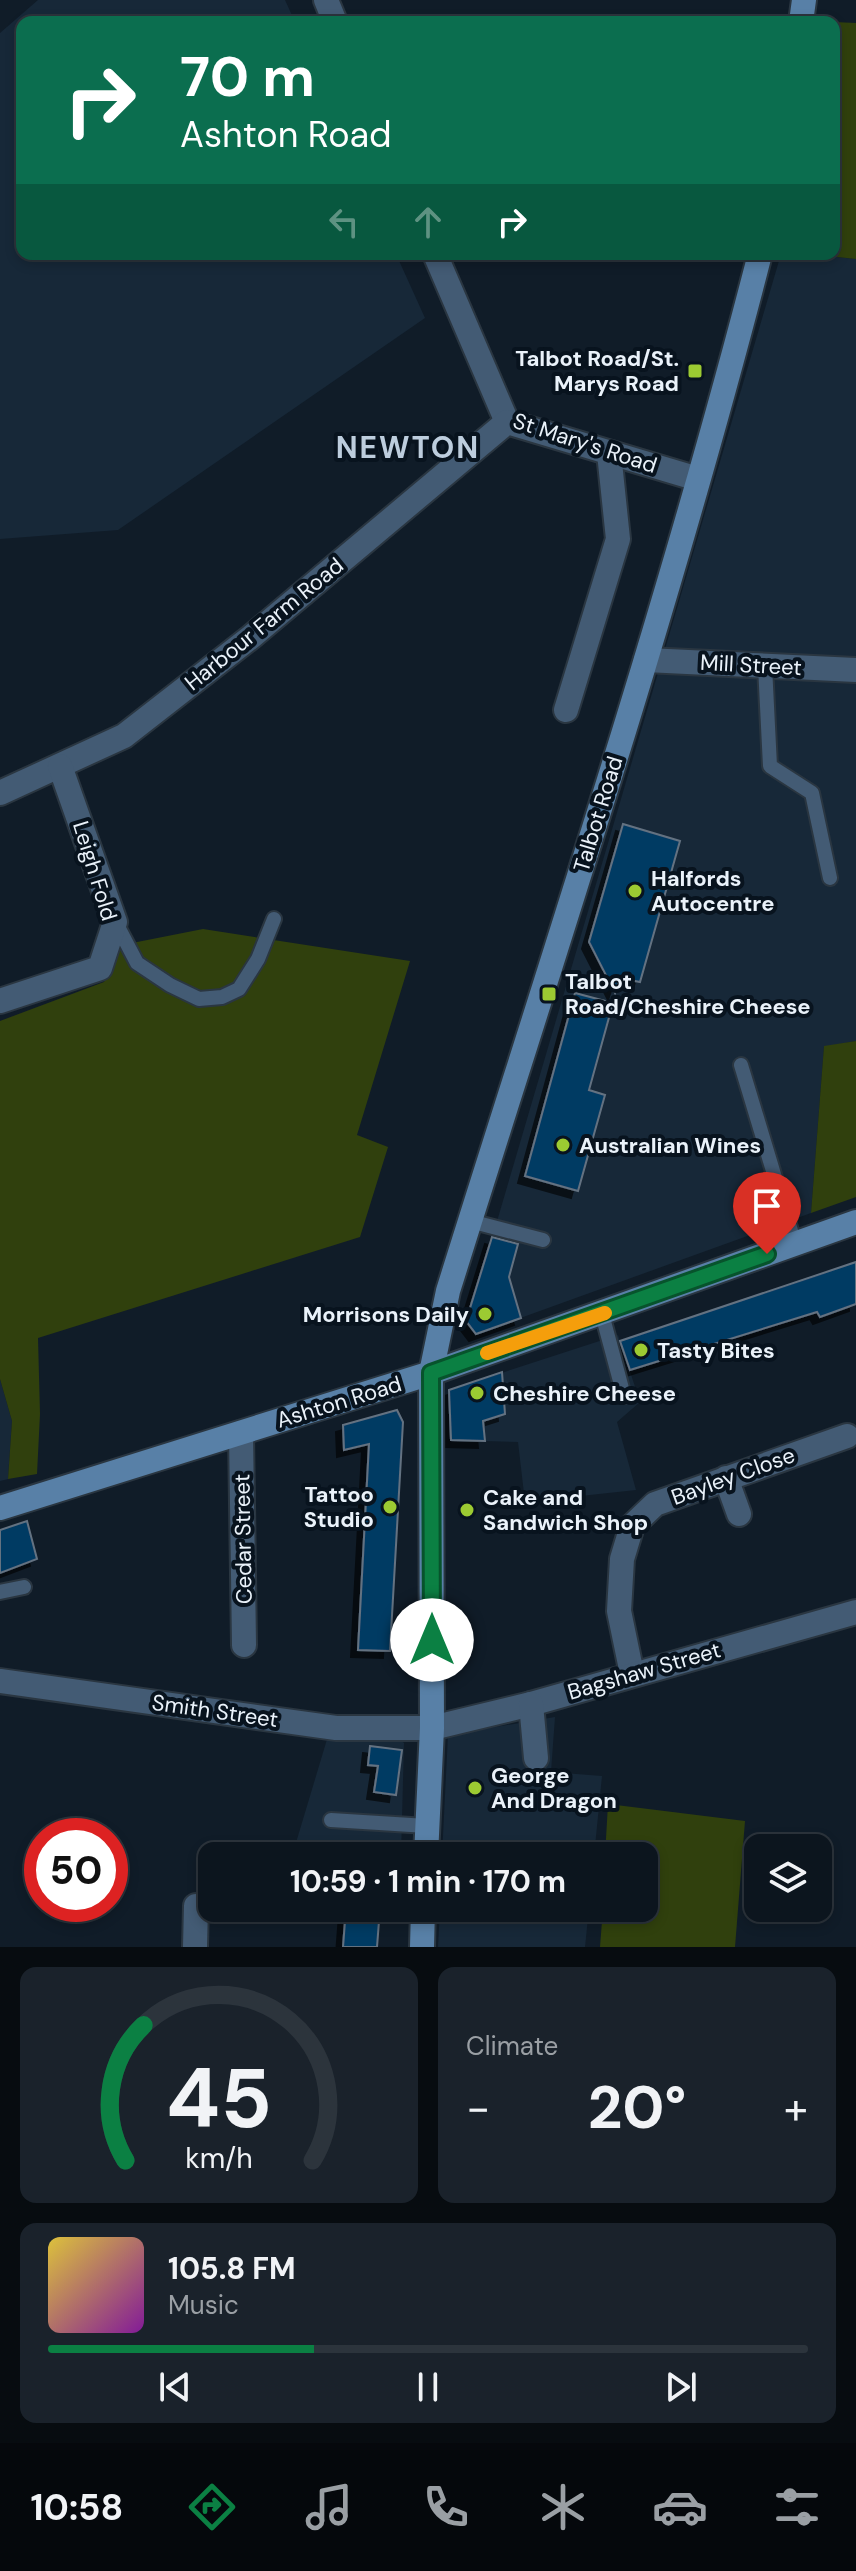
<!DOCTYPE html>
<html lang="en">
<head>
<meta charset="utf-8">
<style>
	:root { --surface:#0c151e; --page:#1a222b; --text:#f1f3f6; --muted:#9a9fa4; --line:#2c343c; --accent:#0b8043 }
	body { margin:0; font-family:"DM Sans",sans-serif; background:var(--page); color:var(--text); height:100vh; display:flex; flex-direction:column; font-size:30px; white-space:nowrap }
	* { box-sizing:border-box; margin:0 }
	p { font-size:26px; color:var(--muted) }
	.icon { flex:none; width:44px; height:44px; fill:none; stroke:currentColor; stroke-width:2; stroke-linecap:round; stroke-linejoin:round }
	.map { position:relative; height:1947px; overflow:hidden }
	.drawer { display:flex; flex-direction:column; gap:20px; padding:20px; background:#070c10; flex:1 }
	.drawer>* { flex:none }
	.banner { position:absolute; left:16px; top:16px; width:824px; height:244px; border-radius:16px; box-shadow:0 4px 12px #0003,0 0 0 2px var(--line); background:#0b6e4f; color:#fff; overflow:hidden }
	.buttons { position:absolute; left:744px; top:1834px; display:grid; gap:16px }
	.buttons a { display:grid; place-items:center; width:88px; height:88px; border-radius:16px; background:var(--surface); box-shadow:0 4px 12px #0003,0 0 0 2px var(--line); font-size:40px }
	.speed { position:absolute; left:24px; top:1818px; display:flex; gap:16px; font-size:40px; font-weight:700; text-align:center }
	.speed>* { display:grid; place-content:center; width:104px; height:104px; border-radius:50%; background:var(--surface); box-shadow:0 4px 12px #0003,0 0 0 2px var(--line); line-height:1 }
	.speed .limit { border:12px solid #d22; background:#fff; color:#111 }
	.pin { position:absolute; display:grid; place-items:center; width:68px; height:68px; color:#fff; margin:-82px -34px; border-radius:50% 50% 50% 0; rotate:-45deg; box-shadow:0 0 8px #0007 }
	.pin .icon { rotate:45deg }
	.me { position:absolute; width:88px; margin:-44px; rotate:0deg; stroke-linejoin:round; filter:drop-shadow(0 0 6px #0008) }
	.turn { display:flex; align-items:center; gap:28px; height:168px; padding:0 32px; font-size:36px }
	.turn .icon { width:104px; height:104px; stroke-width:2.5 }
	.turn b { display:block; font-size:56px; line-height:68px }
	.lanes { display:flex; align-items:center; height:76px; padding:0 32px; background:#0003; justify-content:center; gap:40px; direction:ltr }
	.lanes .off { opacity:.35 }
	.big { font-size:60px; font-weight:700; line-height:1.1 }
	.drawer .tile { flex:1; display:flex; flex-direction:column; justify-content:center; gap:12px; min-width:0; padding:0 28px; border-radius:16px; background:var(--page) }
	.drawer .dial { align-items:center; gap:0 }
	.dial svg { height:208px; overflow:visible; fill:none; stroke:var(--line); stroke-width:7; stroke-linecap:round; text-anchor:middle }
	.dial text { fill:var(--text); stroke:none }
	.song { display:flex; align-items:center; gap:24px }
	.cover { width:96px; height:96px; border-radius:12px; background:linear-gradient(135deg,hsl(50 70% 55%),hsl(290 70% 35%)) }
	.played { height:8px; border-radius:4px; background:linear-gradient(90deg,var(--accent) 35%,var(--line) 35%) }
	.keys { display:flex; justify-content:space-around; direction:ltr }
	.heat { display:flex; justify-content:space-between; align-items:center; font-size:44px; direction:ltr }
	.drawer .tiles { flex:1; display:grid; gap:20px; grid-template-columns:1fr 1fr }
	.tile:last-child { grid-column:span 2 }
	.trip { position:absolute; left:198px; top:1842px; width:460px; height:80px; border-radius:16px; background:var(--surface); box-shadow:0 4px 12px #0003,0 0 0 2px var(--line); font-weight:700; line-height:80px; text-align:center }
	.tabs { display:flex; height:128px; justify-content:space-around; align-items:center; background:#05080c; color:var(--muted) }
	.tabs .icon { width:56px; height:56px }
	.tabs .on { color:var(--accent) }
	.tabs b { font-size:36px; color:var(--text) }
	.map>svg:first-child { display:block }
</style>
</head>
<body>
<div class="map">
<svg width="856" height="1947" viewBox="0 0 856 1947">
	<defs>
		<filter id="shadow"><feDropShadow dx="-7" dy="7" stdDeviation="0" flood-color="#0009"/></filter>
	</defs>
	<rect width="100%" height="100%" fill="#101c28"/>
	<g fill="#172838">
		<path d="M 38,0 L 285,0 L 295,22 L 22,22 L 22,254 L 396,254 L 425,318 L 118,530 L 0,539 L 0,33 Z"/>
		<path d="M 781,254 L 809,254 L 856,259 L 856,1041 L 824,1047 L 811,1213 L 476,1334 L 468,1320 Z"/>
		<path d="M 618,1335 L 640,1402 L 617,1422 L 636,1490 L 525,1502 L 518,1442 L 451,1440 L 449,1390 Z"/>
		<path d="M 0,1379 L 12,1421 L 8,1479 L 0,1481 Z"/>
		<path d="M 555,1717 L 551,1772 L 602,1776 L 594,1856 L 442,1856 L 448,1735 Z"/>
		<path d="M 328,1736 L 397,1737 L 404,1743 L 401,1856 L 292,1856 Z"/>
		<path d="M 440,1908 L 589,1908 L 585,1947 L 438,1947 Z"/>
	</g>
	<g fill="#30400d">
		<path d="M 834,22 L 856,23 L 856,259 L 809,254 L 834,254 Z"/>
		<path d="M 203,929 L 410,961 L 357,1135 L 388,1147 L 360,1237 L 38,1338 L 40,1414 L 37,1474 L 8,1479 L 12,1421 L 0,1379 L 0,1021 L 104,982 L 122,945 Z"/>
		<path d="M 856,1041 L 856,1197 L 811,1213 L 824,1046 Z"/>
		<path d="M 608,1804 L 745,1821 L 735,1947 L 600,1947 L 603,1908 L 644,1908 L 644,1856 L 605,1856 Z"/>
	</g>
	<g fill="#063a64" stroke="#647281" stroke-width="2" filter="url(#shadow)">
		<path d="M 623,824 L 680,841 L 640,982 L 620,978 L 615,993 L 589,942 Z"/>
		<path d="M 575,993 L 613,1003 L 589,1090 L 605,1095 L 578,1191 L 525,1176 Z"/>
		<path d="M 492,1237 L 518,1244 L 509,1277 L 521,1318 L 476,1334 L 466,1321 Z"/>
		<path d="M 856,1262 L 856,1304 L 820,1317 L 817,1312 L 630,1370 L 620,1341 Z"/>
		<path d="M 502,1372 L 505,1414 L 483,1421 L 485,1441 L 451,1440 L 449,1390 Z"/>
		<path d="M 397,1410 L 403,1422 L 390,1651 L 358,1650 L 369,1444 L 344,1450 L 343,1425 Z"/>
		<path d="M 27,1521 L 37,1559 L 0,1573 L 0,1530 Z"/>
		<path d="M 370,1746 L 402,1750 L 396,1795 L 374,1792 L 378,1766 L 368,1765 Z"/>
		<path d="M 346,1908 L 380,1908 L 377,1947 L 343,1947 Z"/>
	</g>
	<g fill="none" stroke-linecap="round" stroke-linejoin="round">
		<g stroke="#2a3641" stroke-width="18">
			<g id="lane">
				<path d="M 765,666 L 770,766 L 812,793 L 830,878"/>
				<path d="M 116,923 L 137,963 L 170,985 L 199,999 L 222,997 L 239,989 L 258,959 L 274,919"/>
				<path d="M 741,1065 L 795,1244"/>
				<path d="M 470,1221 L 543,1240"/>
				<path d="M 602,1314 L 624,1396"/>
				<path d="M 0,1592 L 24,1587"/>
				<path d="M 331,1820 L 427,1826"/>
			</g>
		</g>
		<g stroke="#2a3641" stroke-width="28">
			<g id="street">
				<path d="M 326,0 L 335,22"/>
				<path d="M 435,254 L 507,422 L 698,479"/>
				<path d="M 646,660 L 856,670"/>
				<path d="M 566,710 L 618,539 L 609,453"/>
				<path d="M 0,793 L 124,736 L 251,637 L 507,422"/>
				<path d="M 0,1001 L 100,968 L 115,922 L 60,766"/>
				<path d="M 241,1433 L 244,1645"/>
				<path d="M 726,1478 L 739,1514"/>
				<path d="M 632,1674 L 619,1611 L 622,1559 L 632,1526 L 655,1504 L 847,1436"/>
				<path d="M 0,1681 L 336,1728 L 432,1728 L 531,1704 L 856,1612"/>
				<path d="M 531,1704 L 536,1758"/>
				<path d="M 195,1947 L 196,1906"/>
			</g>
		</g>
		<g stroke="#2a3641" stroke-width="28">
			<g id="secondary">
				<path d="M 801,22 L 804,0"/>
				<path d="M 0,1508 L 431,1373 L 856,1222"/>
				<path d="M 426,1856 L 432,1728 L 431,1373 L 448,1291 C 556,946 670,604 760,254"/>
				<path d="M 422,1947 L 423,1908"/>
			</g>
		</g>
		<use href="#lane" stroke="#435b74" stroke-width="14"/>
		<use href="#street" stroke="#435b74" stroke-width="24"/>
		<use href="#secondary" stroke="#5880a7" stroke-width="24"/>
	</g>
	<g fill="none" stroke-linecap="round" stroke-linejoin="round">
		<g stroke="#07532c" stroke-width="20">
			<path id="route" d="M 432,1640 L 431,1373 L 767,1254"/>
		</g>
		<use href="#route" stroke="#0b8043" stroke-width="14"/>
		<path stroke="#f59e0b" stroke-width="14" d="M 487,1353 L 605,1313"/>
	</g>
	<g fill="#9cca32" stroke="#08131e" stroke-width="3">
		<rect x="687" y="363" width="16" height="16" rx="4"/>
		<circle cx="635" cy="891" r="8"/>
		<rect x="541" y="986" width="16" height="16" rx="4"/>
		<circle cx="563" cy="1145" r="8"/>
		<circle cx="485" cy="1314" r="8"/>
		<circle cx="641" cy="1350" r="8"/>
		<circle cx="477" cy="1393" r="8"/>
		<circle cx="390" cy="1507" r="8"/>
		<circle cx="467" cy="1510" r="8"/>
		<circle cx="475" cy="1788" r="8"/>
	</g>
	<g text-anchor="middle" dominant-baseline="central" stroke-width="8" stroke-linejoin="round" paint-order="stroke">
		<g font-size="22" font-weight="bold" fill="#eaf2fa" stroke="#08131e" text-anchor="start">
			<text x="679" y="358" text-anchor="end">Talbot Road/St.<tspan x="679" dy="25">Marys Road</tspan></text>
			<text x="651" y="878">Halfords<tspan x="651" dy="25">Autocentre</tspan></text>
			<text x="565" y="981">Talbot<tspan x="565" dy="25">Road/Cheshire Cheese</tspan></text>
			<text x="579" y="1145">Australian Wines</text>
			<text x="469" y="1314" text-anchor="end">Morrisons Daily</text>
			<text x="657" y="1350">Tasty Bites</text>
			<text x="493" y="1393">Cheshire Cheese</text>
			<text x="374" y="1494" text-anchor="end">Tattoo<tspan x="374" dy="25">Studio</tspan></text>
			<text x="483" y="1497">Cake and<tspan x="483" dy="25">Sandwich Shop</tspan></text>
			<text x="491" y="1775">George<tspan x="491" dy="25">And Dragon</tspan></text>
		</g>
		<g font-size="22" fill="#eaf2fa" stroke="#08131e">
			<text transform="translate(585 443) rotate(18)">St Mary's Road</text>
			<text transform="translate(264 624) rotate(-39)">Harbour Farm Road</text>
			<text transform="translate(751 665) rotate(3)">Mill Street</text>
			<text transform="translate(598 814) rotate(-73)">Talbot Road</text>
			<text transform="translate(95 871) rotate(73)">Leigh Fold</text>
			<text transform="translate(339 1402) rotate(-17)">Ashton Road</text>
			<text transform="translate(733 1476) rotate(-20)">Bayley Close</text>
			<text transform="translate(243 1539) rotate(-91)">Cedar Street</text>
			<text transform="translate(644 1671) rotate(-16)">Bagshaw Street</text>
			<text transform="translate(215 1711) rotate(8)">Smith Street</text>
		</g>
		<g font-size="30" font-weight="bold" letter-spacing="2" fill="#bdcddd" stroke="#08131e">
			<text x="408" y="447">NEWTON</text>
		</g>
	</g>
</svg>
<div class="buttons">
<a><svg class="icon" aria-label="layers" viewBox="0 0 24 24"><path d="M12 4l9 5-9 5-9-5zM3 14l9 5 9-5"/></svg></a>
</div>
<div class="speed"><div class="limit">50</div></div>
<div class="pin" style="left:767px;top:1254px;background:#d93025"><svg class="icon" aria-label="arrive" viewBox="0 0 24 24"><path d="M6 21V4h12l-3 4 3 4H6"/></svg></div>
<svg class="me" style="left:432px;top:1640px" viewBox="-20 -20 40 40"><circle r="19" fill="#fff"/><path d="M0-13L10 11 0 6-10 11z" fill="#0b8043"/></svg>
<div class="trip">10:59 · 1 min · 170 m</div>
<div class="banner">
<div class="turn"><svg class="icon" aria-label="right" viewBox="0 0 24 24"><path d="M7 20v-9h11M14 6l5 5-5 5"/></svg><div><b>70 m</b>Ashton Road</div></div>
<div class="lanes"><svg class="icon off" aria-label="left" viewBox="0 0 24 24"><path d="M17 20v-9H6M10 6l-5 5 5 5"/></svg><svg class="icon off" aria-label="ahead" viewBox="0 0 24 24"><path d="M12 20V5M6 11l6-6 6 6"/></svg><svg class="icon" aria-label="right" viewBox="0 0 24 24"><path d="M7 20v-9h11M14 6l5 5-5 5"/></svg></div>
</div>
</div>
<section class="drawer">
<div class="tiles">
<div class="tile dial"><svg viewBox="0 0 100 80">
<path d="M14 69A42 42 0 1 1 86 69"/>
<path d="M14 69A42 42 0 0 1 21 17" stroke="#0b8043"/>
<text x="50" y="56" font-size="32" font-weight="700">45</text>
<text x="50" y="72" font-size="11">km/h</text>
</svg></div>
<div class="tile"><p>Climate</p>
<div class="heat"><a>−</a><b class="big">20°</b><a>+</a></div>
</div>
<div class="tile">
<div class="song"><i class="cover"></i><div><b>105.8 FM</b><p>Music</p></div></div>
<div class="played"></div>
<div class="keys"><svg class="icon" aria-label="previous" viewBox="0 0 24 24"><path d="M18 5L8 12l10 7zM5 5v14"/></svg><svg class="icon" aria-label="pause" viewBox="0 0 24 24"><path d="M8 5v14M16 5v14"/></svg><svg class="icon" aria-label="next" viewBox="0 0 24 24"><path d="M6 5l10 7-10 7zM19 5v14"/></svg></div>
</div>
</div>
</section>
<nav class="tabs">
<b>10:58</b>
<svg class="icon on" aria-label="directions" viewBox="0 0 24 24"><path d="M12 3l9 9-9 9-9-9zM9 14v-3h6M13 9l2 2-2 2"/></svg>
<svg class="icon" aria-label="music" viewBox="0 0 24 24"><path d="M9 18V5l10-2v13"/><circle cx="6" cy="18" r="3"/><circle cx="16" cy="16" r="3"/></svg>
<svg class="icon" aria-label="phone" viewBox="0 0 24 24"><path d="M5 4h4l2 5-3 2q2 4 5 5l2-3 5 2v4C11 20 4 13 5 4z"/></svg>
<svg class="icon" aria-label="climate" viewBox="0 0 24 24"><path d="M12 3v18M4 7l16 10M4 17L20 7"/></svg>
<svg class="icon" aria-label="car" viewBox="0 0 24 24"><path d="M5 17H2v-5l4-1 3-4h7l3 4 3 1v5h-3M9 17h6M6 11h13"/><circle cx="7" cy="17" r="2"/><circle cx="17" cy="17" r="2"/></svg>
<svg class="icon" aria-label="filters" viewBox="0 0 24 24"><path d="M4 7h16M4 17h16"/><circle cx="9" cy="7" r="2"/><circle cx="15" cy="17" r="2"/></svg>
</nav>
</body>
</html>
